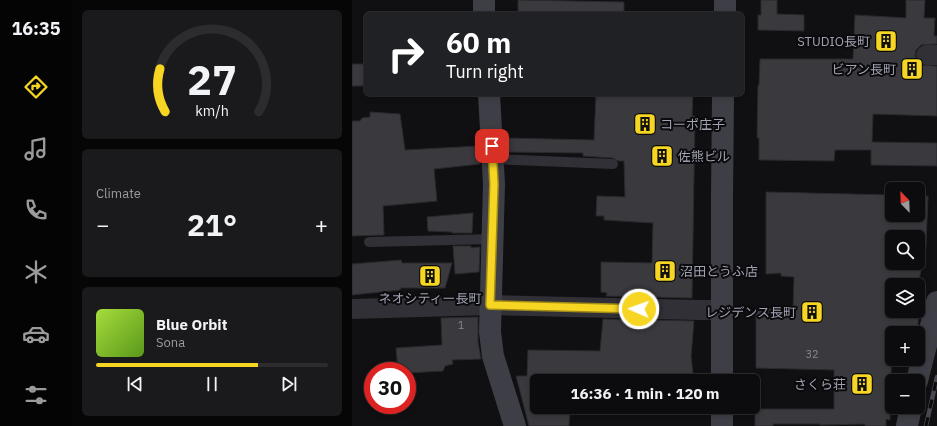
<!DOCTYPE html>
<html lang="en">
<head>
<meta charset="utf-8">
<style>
	:root { --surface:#0c0b0d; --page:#1a191b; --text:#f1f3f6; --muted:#9a9b9d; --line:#2c2b2e; --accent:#f6d622 }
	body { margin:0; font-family:"IBM Plex Sans","Noto Sans JP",sans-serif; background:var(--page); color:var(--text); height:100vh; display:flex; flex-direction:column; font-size:15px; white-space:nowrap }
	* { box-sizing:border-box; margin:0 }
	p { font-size:13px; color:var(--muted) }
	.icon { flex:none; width:22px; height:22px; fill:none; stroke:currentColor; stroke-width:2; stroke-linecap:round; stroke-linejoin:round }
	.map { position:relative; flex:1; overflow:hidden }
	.panel { display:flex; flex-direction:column; gap:10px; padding:10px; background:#070607; width:280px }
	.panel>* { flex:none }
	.guide { position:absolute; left:12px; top:12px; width:380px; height:84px; border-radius:6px; box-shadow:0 2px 6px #0003,0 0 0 1px var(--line); background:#202124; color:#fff; overflow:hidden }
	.needle { width:26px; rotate:337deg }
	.fabs { position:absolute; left:533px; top:182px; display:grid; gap:8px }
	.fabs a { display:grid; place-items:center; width:40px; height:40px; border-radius:6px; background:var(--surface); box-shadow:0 2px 6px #0003,0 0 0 1px var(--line); font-size:20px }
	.speed { position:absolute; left:12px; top:362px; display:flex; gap:8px; font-size:20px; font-weight:700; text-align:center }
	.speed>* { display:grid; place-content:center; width:52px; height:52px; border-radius:50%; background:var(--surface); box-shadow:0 2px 6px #0003,0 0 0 1px var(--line); line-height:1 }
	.speed .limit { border:6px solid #d22; background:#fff; color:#111 }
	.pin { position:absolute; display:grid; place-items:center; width:34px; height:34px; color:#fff; margin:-17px; border-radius:8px; box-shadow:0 2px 6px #0006 }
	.me { position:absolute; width:44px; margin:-22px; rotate:272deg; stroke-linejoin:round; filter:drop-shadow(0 0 3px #0008) }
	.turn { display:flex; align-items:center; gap:14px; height:84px; padding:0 16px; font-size:18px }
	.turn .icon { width:52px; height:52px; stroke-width:2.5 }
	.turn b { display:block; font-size:28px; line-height:34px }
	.big { font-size:30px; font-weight:700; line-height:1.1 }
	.panel .tile { flex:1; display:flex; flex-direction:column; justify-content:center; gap:6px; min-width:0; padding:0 14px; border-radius:6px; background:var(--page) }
	.panel .dial { align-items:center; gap:0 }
	.dial svg { height:104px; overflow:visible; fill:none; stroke:var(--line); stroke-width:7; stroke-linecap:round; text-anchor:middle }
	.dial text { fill:var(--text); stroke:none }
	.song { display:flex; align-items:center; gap:12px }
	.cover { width:48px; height:48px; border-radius:6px; background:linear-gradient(135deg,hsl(80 70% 55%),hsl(90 70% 35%)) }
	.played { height:4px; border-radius:2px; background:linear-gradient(90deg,var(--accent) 70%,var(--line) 70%) }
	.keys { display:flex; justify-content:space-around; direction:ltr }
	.heat { display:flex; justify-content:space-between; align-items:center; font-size:22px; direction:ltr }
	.trip { position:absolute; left:178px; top:374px; width:230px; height:40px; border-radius:6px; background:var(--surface); box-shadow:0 2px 6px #0003,0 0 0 1px var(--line); font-weight:700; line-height:40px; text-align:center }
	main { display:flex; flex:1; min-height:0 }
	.menu { display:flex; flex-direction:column; width:72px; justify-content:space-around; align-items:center; background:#050405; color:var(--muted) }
	.menu .icon { width:28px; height:28px }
	.menu .selected { color:var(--accent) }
	.menu b { font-size:18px; color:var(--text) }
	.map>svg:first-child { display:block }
</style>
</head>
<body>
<main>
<nav class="menu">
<b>16:35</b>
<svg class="icon selected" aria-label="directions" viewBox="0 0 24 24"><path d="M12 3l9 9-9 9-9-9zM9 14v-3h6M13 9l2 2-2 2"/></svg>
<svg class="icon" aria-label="music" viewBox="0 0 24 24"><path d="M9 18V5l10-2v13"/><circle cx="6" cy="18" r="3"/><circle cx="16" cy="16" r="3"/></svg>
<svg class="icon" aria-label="phone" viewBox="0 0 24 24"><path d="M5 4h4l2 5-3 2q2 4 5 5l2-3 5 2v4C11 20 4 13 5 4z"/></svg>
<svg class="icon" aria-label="climate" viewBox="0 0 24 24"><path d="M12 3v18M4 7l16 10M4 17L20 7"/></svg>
<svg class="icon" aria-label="car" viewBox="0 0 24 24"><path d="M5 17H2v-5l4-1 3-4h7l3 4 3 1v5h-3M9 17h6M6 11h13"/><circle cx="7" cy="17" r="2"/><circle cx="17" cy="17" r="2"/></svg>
<svg class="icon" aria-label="filters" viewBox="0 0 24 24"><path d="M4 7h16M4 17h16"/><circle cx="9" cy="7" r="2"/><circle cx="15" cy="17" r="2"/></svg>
</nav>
<section class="panel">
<div class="tile dial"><svg viewBox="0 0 100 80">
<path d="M14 69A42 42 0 1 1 86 69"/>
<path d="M14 69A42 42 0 0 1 10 36" stroke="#f6d622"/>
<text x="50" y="56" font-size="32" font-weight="700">27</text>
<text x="50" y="72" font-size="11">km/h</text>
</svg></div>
<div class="tile"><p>Climate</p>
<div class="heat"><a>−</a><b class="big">21°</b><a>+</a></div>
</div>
<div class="tile">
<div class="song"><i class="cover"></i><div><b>Blue Orbit</b><p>Sona</p></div></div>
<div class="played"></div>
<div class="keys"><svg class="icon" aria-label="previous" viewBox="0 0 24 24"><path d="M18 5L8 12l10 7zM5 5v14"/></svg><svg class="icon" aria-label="pause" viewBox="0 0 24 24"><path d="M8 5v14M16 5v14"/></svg><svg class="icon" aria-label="next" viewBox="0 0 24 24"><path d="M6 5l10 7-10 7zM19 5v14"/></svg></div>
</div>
</section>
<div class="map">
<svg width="585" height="426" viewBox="0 0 585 426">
	<rect width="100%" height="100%" fill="#100f11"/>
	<g fill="#3a393e" stroke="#2a292d" fill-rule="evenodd">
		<path d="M 166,0 L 272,2 L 272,14 L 166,14 Z"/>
		<path d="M 409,0 L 425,0 L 425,14 L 452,15 L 452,31 L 406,30 L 406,15 L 409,15 Z"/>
		<path d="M 554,0 L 573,0 L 572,18 L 583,18 L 582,36 L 585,36 L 585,44 L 569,45 L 564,50 L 563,55 L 564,61 L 569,65 L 585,66 L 585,116 L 521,114 L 520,142 L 585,143 L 585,166 L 519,165 L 519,150 L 483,150 L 482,161 L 407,160 L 407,138 L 405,138 L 406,85 L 407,85 L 408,59 L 501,59 L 503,15 L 554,18 Z"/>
		<rect x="0" y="64" width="14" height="22"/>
		<path d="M 244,94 L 341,94 L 340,116 L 343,116 L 340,298 L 254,296 L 255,293 L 249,292 L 249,262 L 300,263 L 301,223 L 252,220 L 252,216 L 244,216 L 245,196 L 273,197 L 272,161 L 266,161 L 261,158 L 231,156 L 231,153 L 154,152 L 154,138 L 242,140 Z"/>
		<path d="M 18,112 L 48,114 L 53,150 L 127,146 L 128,164 L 82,169 L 85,201 L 31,206 L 32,235 L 0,236 L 0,121 L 8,121 L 10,118 L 18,117 Z"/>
		<path d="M 414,192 L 540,195 L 540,215 L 566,215 L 566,196 L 576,196 L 574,247 L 566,285 L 540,285 L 540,311 L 566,311 L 566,292 L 567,292 L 566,327 L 564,333 L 540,333 L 538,420 L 534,419 L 534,426 L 513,426 L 513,424 L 468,425 L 468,424 L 421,424 L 421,426 L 403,426 L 403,409 L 482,409 L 482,370 L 404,368 L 404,310 L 417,311 L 417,309 L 441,309 L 442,277 L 429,276 L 429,273 L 414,274 ZM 540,237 L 566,237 L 566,263 L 540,263 Z"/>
		<path d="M 121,213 L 120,233 L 100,233 L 100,232 L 76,231 L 75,217 Z"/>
		<path d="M 101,246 L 119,246 L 119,248 L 128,247 L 127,272 L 103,274 Z"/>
		<path d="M 49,260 L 50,263 L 100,263 L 93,288 L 49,288 L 48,290 L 0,295 L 0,264 Z"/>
		<path d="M 126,317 L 126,342 L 129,359 L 100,360 L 101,364 L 93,366 L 91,371 L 55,373 L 55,371 L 46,371 L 44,348 L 90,345 L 89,318 Z"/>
		<path d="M 251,319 L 342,321 L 339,357 L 342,381 L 185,381 L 185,409 L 218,409 L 217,426 L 177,426 L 164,376 L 175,376 L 176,350 L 248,351 Z"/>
		<path d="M 281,407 L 342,407 L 342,413 L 281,411 Z"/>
	</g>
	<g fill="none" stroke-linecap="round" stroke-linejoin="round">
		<g stroke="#303036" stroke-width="10">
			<path d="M 141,159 L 261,164"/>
			<path d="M 17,242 L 141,239"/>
		</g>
		<g stroke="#303036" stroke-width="20">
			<path d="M 574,55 L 585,55"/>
			<path d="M 0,309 L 138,305 L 347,310 L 370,310"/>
		</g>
		<g stroke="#3e3f46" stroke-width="22">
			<path d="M 132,0 L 132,14"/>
			<path d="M 373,14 L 373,0"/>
			<path d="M 137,94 L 142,184 L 138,332 L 141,356 L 163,426"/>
			<path d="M 370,381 L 370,197 L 371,94"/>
			<path d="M 565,381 L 585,302"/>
			<path d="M 370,426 L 370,407"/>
			<path d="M 555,426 L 559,407"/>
		</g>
		<g stroke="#494a51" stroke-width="4.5">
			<path id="rail" d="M 574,426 L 585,377"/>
		</g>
		<use href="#rail" stroke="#0b0a0c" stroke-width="3" stroke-dasharray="9" stroke-linecap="butt"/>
	</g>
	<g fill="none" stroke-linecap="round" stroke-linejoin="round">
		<g stroke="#a08b16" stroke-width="10">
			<path id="route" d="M 140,146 L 142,184 L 138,305 L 287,309"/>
		</g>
		<use href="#route" stroke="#f6d622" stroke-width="7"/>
	</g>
	<defs>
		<g id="building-square" transform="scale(1.15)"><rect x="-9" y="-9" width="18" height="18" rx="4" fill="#f6d622" stroke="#0b0a0c"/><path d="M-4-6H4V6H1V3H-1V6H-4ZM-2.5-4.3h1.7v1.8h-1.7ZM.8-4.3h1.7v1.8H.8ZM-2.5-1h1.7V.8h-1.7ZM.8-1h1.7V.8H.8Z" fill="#111"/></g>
	</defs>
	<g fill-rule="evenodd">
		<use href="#building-square" x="534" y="41"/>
		<use href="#building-square" x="560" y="69"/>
		<use href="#building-square" x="293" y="124"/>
		<use href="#building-square" x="310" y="156"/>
		<use href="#building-square" x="313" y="271"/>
		<use href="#building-square" x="78" y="276"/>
		<use href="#building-square" x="460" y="312"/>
		<use href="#building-square" x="510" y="384"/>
	</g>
	<g text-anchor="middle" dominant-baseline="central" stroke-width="4" stroke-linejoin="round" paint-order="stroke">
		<g font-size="11" fill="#868895">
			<text x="109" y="325">1</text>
			<text x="460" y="354">32</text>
		</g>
		<g font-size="13" fill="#a0a2b2" stroke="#0b0a0c" text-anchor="end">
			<text x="518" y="41">STUDIO長町</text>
			<text x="544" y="69">ビアン長町</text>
			<text x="308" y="124" text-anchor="start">コーポ庄子</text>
			<text x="326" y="156" text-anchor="start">佐熊ビル</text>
			<text x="328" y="271" text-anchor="start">沼田とうふ店</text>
			<text x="78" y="298" text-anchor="middle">ネオシティー長町</text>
			<text x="444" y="312">レジデンス長町</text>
			<text x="494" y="384">さくら荘</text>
		</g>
	</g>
</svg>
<div class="fabs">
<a><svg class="needle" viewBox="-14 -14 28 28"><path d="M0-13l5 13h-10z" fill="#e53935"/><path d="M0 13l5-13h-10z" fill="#9a9b9d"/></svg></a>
<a><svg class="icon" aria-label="search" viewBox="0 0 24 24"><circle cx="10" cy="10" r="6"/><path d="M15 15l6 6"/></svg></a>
<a><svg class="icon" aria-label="layers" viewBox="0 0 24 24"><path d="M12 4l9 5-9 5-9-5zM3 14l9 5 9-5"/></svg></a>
<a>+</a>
<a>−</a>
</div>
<div class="speed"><div class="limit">30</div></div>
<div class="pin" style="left:140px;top:146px;background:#d93025"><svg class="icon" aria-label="arrive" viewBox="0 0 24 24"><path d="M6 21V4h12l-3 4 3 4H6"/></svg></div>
<svg class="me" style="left:287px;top:309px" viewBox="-20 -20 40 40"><circle r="17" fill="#f6d622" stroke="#fff" stroke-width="3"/><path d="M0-11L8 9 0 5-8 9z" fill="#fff"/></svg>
<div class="trip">16:36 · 1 min · 120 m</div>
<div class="guide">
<div class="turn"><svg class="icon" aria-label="right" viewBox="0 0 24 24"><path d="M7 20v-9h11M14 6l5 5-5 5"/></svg><div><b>60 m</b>Turn right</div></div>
</div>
</div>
</main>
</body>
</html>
